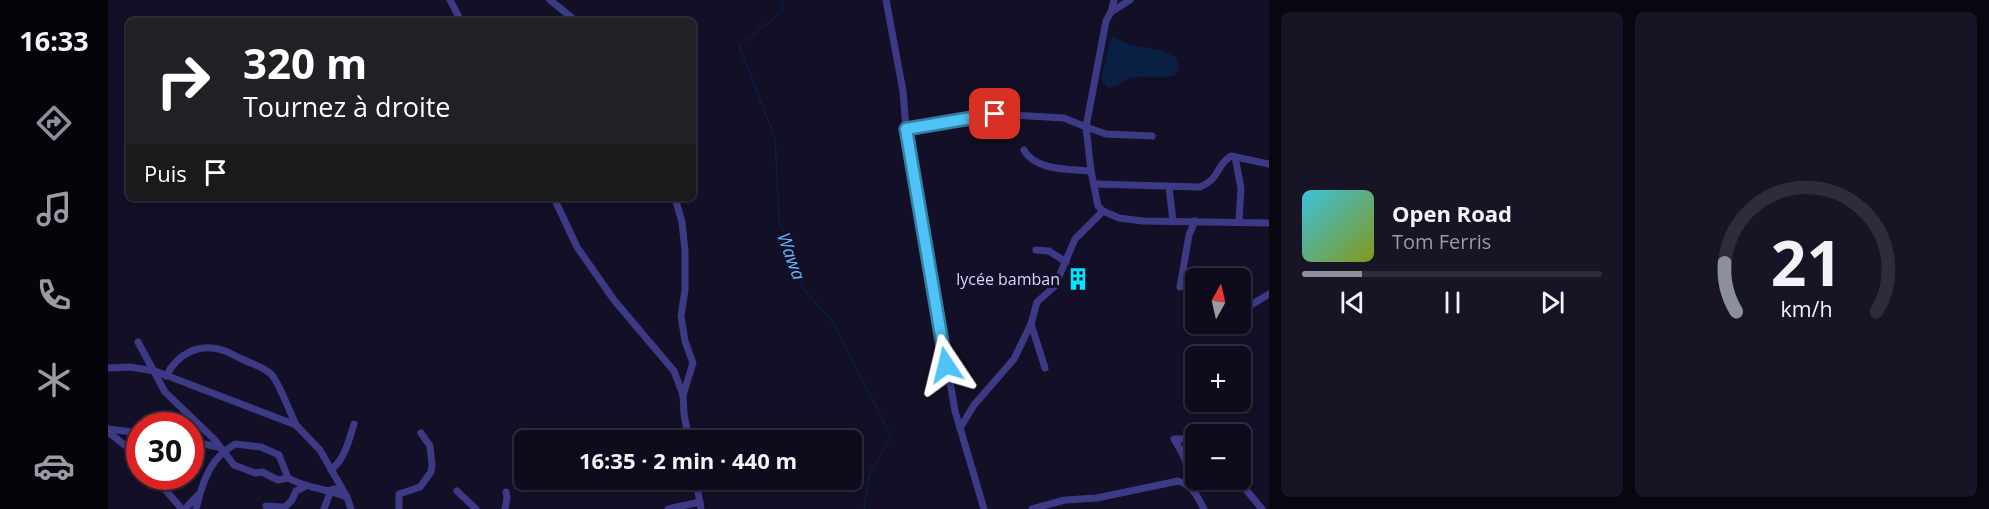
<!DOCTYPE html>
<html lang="fr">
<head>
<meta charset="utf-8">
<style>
	:root { --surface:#0e0b1c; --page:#171425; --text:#f1f3f6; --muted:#9b9ba3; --line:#2e2b3b; --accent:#8c9099 }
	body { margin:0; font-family:"Open Sans",sans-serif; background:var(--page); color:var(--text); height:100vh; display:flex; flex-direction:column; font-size:22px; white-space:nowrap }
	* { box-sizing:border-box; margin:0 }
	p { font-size:20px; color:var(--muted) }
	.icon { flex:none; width:33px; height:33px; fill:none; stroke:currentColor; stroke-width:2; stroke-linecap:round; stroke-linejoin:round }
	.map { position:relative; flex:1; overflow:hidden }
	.side { display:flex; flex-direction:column; gap:12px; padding:12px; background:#08060f; width:720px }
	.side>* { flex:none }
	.banner { position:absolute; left:18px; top:18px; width:570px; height:183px; border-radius:9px; box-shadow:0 2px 4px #0004,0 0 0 2px var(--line); background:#202124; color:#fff; overflow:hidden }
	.needle { width:39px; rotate:8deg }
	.controls { position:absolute; left:1077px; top:268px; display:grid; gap:12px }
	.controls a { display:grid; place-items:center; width:66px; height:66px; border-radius:9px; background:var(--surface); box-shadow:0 2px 4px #0004,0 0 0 2px var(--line); font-size:30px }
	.speed { position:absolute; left:18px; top:412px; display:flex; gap:12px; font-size:30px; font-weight:700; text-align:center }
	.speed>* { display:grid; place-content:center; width:78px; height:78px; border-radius:50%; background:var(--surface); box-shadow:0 2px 4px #0004,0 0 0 2px var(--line); line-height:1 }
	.speed .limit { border:9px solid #d22; background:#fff; color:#111 }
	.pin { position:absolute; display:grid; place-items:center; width:51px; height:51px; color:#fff; margin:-26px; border-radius:12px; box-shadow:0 3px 9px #0006 }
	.me { position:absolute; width:66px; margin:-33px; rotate:350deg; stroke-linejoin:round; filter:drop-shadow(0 0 4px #0008) }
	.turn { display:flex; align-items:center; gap:21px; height:126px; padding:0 18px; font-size:27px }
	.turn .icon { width:78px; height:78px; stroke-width:2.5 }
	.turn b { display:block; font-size:42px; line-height:51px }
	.then { display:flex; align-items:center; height:57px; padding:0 18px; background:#0003; gap:12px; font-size:22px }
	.side .card { flex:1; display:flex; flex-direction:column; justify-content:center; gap:9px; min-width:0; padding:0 21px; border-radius:9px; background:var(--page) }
	.side .dial { align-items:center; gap:0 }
	.dial svg { height:156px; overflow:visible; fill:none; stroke:var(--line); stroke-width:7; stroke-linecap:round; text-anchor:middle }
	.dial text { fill:var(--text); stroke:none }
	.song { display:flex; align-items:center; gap:18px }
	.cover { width:72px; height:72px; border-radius:9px; background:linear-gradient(135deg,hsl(190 70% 55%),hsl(70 70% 35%)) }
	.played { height:6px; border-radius:3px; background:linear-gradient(90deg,var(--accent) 20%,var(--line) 20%) }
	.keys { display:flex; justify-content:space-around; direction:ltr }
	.side .tiles { flex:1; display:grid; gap:12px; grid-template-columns:repeat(2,1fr) }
	.trip { position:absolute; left:406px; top:430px; width:348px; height:60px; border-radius:9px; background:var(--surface); box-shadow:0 2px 4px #0004,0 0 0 2px var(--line); font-weight:700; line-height:60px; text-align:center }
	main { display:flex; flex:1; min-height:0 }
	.tabs { display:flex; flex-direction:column; width:108px; justify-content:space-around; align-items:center; background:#06040b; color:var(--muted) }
	.tabs .icon { width:42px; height:42px }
	.tabs .current { color:var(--accent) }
	.tabs b { font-size:27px; color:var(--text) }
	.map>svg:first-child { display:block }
</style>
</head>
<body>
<main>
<nav class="tabs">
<b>16:33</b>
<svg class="icon current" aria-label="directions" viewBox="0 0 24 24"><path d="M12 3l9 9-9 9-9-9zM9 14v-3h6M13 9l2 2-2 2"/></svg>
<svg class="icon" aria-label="music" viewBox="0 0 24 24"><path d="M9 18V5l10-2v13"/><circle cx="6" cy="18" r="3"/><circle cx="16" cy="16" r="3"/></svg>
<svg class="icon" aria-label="phone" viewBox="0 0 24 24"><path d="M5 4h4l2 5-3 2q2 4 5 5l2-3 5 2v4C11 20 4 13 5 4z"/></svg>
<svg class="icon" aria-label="climate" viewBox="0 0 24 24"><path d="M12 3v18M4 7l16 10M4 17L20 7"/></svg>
<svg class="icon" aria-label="car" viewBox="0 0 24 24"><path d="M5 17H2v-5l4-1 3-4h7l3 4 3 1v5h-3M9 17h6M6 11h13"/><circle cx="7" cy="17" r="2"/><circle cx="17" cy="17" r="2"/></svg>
</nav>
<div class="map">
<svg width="1161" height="509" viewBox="0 0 1161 509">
	<rect width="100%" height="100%" fill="#130f26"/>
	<path fill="#0a1f44" d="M 1005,36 L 1017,43 L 1054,51 L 1069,58 L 1071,69 L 1067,75 C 1053,79 1041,76 1027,77 C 1017,78 1011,87 1000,88 L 993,80 L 1001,45 Z"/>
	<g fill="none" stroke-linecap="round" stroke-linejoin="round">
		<path stroke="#0a1f44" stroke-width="1.5" d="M 674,0 L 675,11 L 631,46 L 667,138 L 671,220 L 695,288 L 725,322 L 783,436 L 761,476 L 756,509"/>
		<g stroke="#3d3a85" stroke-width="7">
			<path d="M 342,0 L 353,21"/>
			<path d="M 442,0 L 468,21"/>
			<path d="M 778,0 L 795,91 L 798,129 L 847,411 L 876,509"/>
			<path d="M 1022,0 L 1003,12 L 998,21 L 978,127 L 998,134 L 1044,136"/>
			<path d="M 1003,12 L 1006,0"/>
			<path d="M 798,129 L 887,114 L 956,118 L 978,127 L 983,171 L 990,206 L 995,211 L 1011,218 L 1034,221 L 1161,223"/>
			<path d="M 916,150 C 927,171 962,169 983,171"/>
			<path d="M 1127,157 L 1133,188 L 1131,221"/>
			<path d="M 986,184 L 1092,187 C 1112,179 1108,165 1123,156 L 1161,164"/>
			<path d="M 1061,187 L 1065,221"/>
			<path d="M 446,198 L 469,247 L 506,300 L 566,371 L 575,395 L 576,414 L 581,441"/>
			<path d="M 567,198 L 574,222 L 577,251 L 577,290 L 573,316 L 577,341 L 585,363 L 575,395"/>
			<path d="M 928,250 L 941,251 L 958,262"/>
			<path d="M 1072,287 L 1081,235 L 1087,221"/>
			<path d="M 1140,307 L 1161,294"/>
			<path d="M 923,324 L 937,368"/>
			<path d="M 30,342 L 57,392 L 107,440 L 126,465 L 147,473 L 154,472 L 170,480 L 180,478"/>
			<path d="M 0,368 L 22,367 L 47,371 L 188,425 L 212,450 L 239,497 L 243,509"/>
			<path d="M 58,376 C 70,353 92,342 117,351 C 123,353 128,357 134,359 C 144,364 154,366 163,374 C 171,382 182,413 188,425"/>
			<path d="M 852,428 L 866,405 L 906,359 L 923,324 L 929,302 L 947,286 L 967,239 L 995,211"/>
			<path d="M 0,429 L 32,433"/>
			<path d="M 0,432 L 23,450 L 32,460"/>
			<path d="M 82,441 L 110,447 L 117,451 L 127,444 L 153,447 L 171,455 L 180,478 C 200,489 218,488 239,497"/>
			<path d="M 223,470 C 237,459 241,440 246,424"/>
			<path d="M 46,477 L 74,509"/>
			<path d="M 588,480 L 593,509"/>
			<path d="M 1130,480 L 1154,509"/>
			<path d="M 1078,483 C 1083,466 1075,454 1066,439 L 1088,439"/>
			<path d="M 349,491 L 368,509"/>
			<path d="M 158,506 L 175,507"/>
			<path d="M 77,509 L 90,495"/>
			<path d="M 88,509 C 93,488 100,464 117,451"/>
			<path d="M 175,509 L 184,500 L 188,491 L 196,487"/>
			<path d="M 216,509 L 223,490 L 227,489"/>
			<path d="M 291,509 L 291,494 L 312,487 L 323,472 L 324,465 L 322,446 L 313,433"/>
			<path d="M 397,509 L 399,498 L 398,492"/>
			<path d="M 560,509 L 592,502"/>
			<path d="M 924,509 L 957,500 L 989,498 L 1070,481 C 1084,485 1090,497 1096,509"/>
		</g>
	</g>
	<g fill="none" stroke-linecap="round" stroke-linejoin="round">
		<g stroke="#337fa1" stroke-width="15">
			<path id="route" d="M 838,365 L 798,129 L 887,114"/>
		</g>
		<use href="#route" stroke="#4fc3f7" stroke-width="10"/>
	</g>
	<defs>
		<g id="building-bare" transform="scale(1.8)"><path d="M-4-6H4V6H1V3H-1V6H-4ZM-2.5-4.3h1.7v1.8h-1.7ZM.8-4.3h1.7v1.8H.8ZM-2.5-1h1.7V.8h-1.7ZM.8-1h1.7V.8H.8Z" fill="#00e5ff" stroke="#130f26" stroke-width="2.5" paint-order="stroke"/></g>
	</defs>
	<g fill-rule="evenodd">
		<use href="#building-bare" x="970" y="279"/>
	</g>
	<g text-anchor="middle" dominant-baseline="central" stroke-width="6" stroke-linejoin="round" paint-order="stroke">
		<g font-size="16" fill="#d9d4ff" stroke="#130f26" text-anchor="end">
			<text x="952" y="279">lycée bamban</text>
		</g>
		<g font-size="18" font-style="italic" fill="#62b6ff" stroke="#130f26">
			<text transform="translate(684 256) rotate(70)">Wawa</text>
		</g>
	</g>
</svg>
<div class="controls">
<a><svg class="needle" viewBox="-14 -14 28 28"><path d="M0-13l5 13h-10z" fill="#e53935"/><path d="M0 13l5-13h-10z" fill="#9b9ba3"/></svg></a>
<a>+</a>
<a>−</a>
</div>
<div class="speed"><div class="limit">30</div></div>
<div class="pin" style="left:887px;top:114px;background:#d93025"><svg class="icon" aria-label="arrive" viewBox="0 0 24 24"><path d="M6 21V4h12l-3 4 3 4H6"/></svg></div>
<svg class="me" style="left:838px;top:365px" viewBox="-20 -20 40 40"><path d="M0-17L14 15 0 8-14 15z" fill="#4fc3f7" stroke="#fff" stroke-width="4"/></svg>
<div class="trip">16:35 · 2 min · 440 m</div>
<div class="banner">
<div class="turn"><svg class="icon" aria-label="right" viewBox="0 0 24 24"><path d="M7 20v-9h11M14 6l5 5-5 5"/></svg><div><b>320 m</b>Tournez à droite</div></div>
<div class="then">Puis<svg class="icon" aria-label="arrive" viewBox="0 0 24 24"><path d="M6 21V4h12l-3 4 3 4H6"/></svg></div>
</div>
</div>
<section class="side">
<div class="tiles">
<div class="card">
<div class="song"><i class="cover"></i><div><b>Open Road</b><p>Tom Ferris</p></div></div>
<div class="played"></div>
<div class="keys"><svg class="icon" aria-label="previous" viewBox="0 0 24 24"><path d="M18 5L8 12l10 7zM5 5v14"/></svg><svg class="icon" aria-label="pause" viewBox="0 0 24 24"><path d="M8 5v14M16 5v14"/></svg><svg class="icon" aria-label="next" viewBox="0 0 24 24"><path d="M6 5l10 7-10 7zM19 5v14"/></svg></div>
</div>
<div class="card dial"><svg viewBox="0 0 100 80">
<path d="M14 69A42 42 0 1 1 86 69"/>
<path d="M14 69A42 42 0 0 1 8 44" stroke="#8c9099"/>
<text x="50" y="56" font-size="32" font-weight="700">21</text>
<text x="50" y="72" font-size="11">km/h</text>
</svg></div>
</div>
</section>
</main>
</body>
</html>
